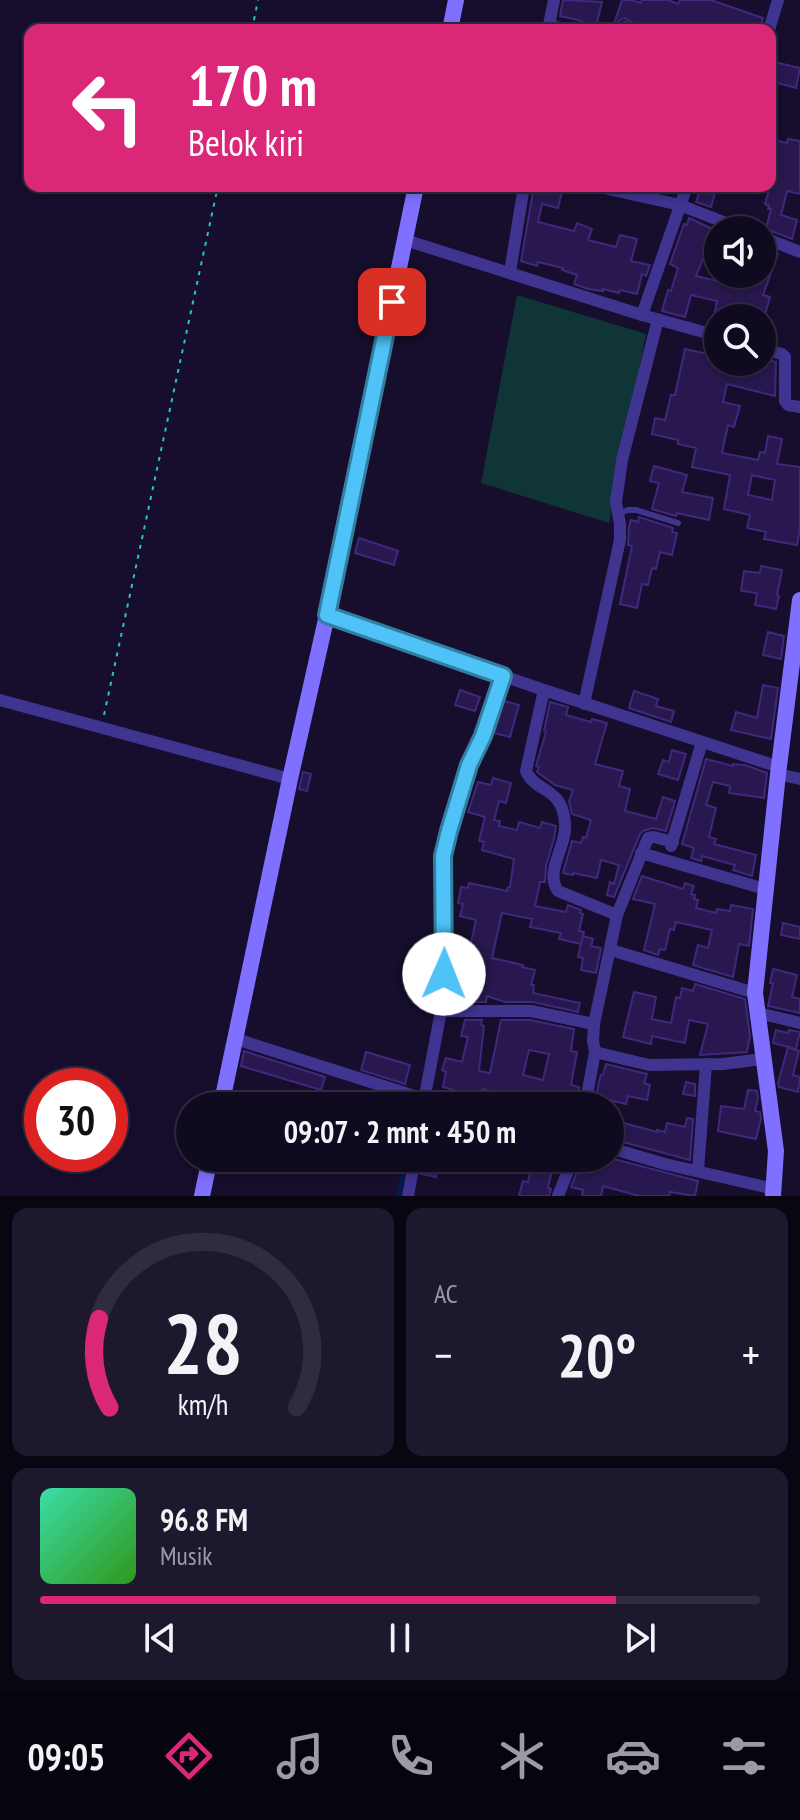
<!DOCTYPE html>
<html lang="id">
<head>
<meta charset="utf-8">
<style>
	:root { --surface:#100a21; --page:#1e182e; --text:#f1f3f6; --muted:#9c9aa5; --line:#302b3f; --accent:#db2777 }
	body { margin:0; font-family:"PT Sans Narrow",sans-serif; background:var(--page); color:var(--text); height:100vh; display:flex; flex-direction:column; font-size:30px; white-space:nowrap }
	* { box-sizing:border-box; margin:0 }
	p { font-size:26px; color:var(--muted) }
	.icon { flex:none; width:44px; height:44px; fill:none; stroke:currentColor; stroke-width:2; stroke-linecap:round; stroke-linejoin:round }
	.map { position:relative; height:1196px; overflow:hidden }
	.side { display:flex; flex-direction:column; gap:12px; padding:12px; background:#090612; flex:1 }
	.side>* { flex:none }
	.top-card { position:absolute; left:24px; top:24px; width:752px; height:168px; border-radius:16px; box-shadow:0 4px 12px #0003,0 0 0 2px var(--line); background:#db2777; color:#fff; overflow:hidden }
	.tools { position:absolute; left:704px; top:216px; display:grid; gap:16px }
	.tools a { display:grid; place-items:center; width:72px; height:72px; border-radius:50%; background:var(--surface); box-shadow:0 4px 12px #0003,0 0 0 2px var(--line); font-size:40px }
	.speed { position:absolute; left:24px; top:1068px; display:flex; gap:16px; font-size:40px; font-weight:700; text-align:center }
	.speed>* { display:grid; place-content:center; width:104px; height:104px; border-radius:50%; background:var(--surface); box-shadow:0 4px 12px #0003,0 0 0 2px var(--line); line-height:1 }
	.speed .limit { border:12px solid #d22; background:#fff; color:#111 }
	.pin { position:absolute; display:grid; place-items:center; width:68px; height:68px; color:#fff; margin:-34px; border-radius:16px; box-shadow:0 4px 12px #0006 }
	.me { position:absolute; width:88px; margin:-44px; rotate:1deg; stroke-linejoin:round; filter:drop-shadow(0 0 6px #0008) }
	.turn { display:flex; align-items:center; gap:28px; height:168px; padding:0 32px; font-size:36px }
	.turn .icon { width:104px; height:104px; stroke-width:2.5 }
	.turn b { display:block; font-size:56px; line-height:68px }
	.big { font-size:60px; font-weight:800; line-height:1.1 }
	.side .widget { flex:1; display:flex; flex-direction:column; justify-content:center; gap:12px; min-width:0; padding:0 28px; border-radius:16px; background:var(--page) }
	.side .dial { align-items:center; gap:0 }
	.dial svg { height:208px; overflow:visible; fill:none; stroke:var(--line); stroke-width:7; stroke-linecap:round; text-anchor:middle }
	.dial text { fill:var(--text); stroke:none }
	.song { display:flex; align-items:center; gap:24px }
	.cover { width:96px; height:96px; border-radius:12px; background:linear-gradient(135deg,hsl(160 70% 55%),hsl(110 70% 35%)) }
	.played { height:8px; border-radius:4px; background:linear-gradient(90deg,var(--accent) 80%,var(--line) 80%) }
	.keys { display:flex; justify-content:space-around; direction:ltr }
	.heat { display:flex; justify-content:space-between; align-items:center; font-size:44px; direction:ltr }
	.side .tiles { flex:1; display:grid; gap:12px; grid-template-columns:1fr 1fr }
	.widget:last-child { grid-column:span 2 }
	.trip { position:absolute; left:176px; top:1092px; width:448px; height:80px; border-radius:40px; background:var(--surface); box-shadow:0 4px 12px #0003,0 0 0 2px var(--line); font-weight:800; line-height:80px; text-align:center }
	.dock { display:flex; height:128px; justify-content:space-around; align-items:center; background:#06040d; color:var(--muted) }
	.dock .icon { width:56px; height:56px }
	.dock .on { color:var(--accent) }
	.dock b { font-size:36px; color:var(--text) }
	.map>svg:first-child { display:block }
</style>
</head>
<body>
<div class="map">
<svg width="800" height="1196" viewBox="0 0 800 1196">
	<rect width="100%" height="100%" fill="#160e2c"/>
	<path fill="#103537" d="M 517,295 L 646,334 L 609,523 L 481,483 Z"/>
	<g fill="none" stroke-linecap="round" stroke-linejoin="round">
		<g stroke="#051a4e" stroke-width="4">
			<path d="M 398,1099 L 403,1106"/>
			<path d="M 399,1196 L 405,1158"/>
		</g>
	</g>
	<g fill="#28184f" stroke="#3f287d" stroke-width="2" fill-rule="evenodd">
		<path d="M 563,0 L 602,2 L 595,30 L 580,30 L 582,21 L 560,16 Z"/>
		<path d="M 622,0 L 631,0 L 641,3 L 642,0 L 668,0 L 678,4 L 680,0 L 711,0 L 763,18 L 760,30 L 741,30 L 725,25 L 724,30 L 633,30 L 632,22 L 624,18 L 619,21 L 615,30 L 612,30 Z"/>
		<path d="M 770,61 L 800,68 L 796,88 L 770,81 Z"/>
		<path d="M 770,139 L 787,143 L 788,139 L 800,141 L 800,194 L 787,191 L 781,215 L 797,220 L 792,239 L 766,229 L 771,209 L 768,209 L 769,206 L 765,204 L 770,186 Z"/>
		<path d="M 534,186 L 554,186 L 563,188 L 558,208 L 542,204 L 538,222 L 574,231 L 577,223 L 592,229 L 588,240 L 616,247 L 620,235 L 637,239 L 631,261 L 650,265 L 646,276 L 642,274 L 637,294 L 620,290 L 619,293 L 603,289 L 603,291 L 588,289 L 574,284 L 577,275 L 562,270 L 563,268 L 538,262 L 537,266 L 521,261 Z"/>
		<path d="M 702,186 L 717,186 L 711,207 L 696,202 Z"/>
		<path d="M 689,218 L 715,230 L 696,276 L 721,282 L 724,274 L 762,274 L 762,258 L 765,249 L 778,254 L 763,295 L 770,297 L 764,318 L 746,312 L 744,318 L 721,318 L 714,316 L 717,301 L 691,295 L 685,317 L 662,311 L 668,290 L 671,291 L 678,268 L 670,264 L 684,224 L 687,225 Z"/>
		<path d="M 685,349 L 717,356 L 716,362 L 762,362 L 762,358 L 776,362 L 775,396 L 727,384 L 723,402 L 740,406 L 734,427 L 728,425 L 722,453 L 758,460 L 760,452 L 765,453 L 768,436 L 782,439 L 777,464 L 800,467 L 800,528 L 797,545 L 764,539 L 766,532 L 747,528 L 750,515 L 724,509 L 730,475 L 692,467 L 696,448 L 678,444 L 678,440 L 652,434 L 655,418 L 665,420 L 671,395 L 675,395 ZM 752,475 L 775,480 L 772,500 L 748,495 Z"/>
		<path d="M 654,466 L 687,475 L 682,492 L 713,498 L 709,520 L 677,513 L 676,516 L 652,509 L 659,483 L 650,481 Z"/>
		<path d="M 639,517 L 673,528 L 672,532 L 677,533 L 672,555 L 660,552 L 656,569 L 652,568 L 648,585 L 642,584 L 637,608 L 620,604 L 632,546 L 628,545 L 629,527 L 631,520 L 638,522 Z"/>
		<path d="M 359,538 L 398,551 L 394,565 L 355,553 Z"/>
		<path d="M 761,566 L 782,570 L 777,595 L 779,596 L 776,609 L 755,605 L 757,593 L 741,591 L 744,571 L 760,573 Z"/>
		<path d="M 768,632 L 784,636 L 781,659 L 763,655 Z"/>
		<path d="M 763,685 L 778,688 L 771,739 L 731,730 L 736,712 L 757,718 Z"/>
		<path d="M 460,690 L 480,697 L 475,711 L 455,705 Z"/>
		<path d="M 634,691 L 658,699 L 656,706 L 674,711 L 671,722 L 629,708 Z"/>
		<path d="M 504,701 L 519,705 L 510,737 L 494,733 Z"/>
		<path d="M 550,702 L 568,707 L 566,715 L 591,722 L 592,719 L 607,723 L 595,764 L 623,771 L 619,786 L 630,789 L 625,811 L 656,819 L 663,797 L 675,801 L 666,831 L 653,828 L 643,831 L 640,834 L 614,897 L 607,895 L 610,882 L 614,884 L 619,865 L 601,860 L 597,878 L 573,873 L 573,875 L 563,873 L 572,841 L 581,843 L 583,837 L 586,838 L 591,820 L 572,814 L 569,801 L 573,790 L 555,785 L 537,772 L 539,767 L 536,766 L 546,732 L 544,731 Z"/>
		<path d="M 672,750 L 686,754 L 678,780 L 658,774 L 663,760 L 669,762 Z"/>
		<path d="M 706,759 L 733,766 L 733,764 L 745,765 L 767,773 L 764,798 L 729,793 L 730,786 L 713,782 L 706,805 L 716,808 L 709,837 L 716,839 L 714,844 L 756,855 L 752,876 L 733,870 L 735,865 L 702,856 L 701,861 L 691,858 L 694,848 L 682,844 Z"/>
		<path d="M 303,772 L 311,774 L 307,791 L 299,789 Z"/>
		<path d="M 493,778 L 511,783 L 506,803 L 499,801 L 494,820 L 500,821 L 499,826 L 517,830 L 519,822 L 540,828 L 542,822 L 556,826 L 554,839 L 546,866 L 545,882 L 540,882 L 535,906 L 566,912 L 568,905 L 581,910 L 580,913 L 583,914 L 579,931 L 584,932 L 581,944 L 559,939 L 561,933 L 530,927 L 532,919 L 502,913 L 492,958 L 523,965 L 522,967 L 535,970 L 531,985 L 534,985 L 533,993 L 580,1003 L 578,1012 L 533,1002 L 505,1002 L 487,996 L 486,1002 L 461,1002 L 464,973 L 458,972 L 461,957 L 458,956 L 460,945 L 470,948 L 476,920 L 460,916 L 463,904 L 458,903 L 461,887 L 468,888 L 469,883 L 507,891 L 508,887 L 510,887 L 514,859 L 482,850 L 484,842 L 479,841 L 485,817 L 468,812 L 478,782 L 491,785 Z"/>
		<path d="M 642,876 L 683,889 L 685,883 L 694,886 L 691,894 L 695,895 L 694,899 L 698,900 L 696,908 L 716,913 L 717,909 L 730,911 L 731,905 L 753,909 L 749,946 L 739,944 L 733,977 L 693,965 L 698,945 L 708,948 L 712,930 L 676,922 L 674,930 L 670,929 L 665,950 L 660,949 L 658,955 L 644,950 L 655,904 L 633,899 Z"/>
		<path d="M 783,923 L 800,927 L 800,939 L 781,935 Z"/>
		<path d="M 583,936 L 593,939 L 591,946 L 601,948 L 596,973 L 581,970 L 583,958 L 578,957 Z"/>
		<path d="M 773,969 L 797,975 L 792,997 L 800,999 L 800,1013 L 768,1006 L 773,983 L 770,983 Z"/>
		<path d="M 695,984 L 745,999 L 750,1036 L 747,1052 L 700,1055 L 708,1024 L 689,1020 L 685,1043 L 652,1036 L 651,1044 L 623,1037 L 634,992 L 656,997 L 652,1019 L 671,1023 L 676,997 L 680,998 L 682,988 L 693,991 Z"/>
		<path d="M 465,1020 L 482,1020 L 481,1025 L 484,1026 L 479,1071 L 490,1073 L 501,1020 L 530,1020 L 574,1029 L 571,1051 L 577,1052 L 571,1085 L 579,1087 L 578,1097 L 572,1096 L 569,1106 L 538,1106 L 510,1098 L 511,1095 L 482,1089 L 477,1106 L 465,1106 L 467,1100 L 457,1098 L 458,1091 L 443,1087 L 446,1072 L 442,1070 L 446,1058 L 462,1062 L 468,1037 L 461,1036 ZM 529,1050 L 549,1054 L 543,1080 L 523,1075 Z"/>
		<path d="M 776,1030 L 788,1033 L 789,1030 L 800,1032 L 796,1049 L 773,1043 Z"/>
		<path d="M 788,1047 L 799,1051 L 793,1075 L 800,1077 L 798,1092 L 779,1087 L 778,1083 Z"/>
		<path d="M 244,1051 L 325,1077 L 321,1090 L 241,1066 Z"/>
		<path d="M 366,1052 L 410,1065 L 405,1084 L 361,1070 Z"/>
		<path d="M 606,1064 L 647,1074 L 644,1083 L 650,1085 L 647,1100 L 628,1096 L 626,1104 L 596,1097 L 599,1082 L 601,1075 L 603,1075 Z"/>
		<path d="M 686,1082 L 695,1084 L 695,1096 L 683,1094 Z"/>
		<path d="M 748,1090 L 757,1091 L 758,1099 L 755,1111 L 760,1112 L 761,1119 L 756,1139 L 718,1131 L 721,1106 L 744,1109 Z"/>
		<path d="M 687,1118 L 693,1119 L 690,1160 L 619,1141 L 624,1123 L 657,1132 L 657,1130 L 665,1132 L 667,1123 L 685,1127 Z"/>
		<path d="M 453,1158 L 487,1158 L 484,1173 L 451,1167 Z"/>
		<path d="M 534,1158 L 551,1158 L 548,1169 L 552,1170 L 548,1188 L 551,1189 L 549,1196 L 519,1196 L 523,1181 L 528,1182 Z"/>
		<path d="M 602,1158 L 614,1160 L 614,1159 L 698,1181 L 695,1196 L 670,1192 L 669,1196 L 639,1196 L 603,1186 L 601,1196 L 582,1196 L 583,1190 L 571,1187 L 581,1162 L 600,1167 Z"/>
		<path d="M 424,1161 L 438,1164 L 436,1177 L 421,1174 Z"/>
	</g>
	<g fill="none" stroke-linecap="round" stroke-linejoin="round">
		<g stroke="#23c6c9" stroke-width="2" stroke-dasharray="4 6" stroke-linecap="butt">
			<path d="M 252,30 L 258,0"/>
			<path d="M 104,715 L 218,186"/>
		</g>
		<path stroke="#3f3490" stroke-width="6" d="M 617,514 L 628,510 L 636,510 L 678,523"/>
		<g stroke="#3f3490" stroke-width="12">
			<path d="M 549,24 L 565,30"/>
			<path d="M 548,30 L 554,0"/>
			<path d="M 624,30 L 625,27"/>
			<path d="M 769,30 L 778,0"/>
			<path d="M 595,186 L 680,205 L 744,230"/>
			<path d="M 762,237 L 800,252"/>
			<path d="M 405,240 L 642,315 L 718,336"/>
			<path d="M 510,272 L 524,186"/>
			<path d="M 642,315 L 687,186"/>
			<path d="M 762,349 L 782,354 L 785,357 L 785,401 L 788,405 L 800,407"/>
			<path d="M 327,615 L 544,690 L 779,767"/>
			<path d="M 544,690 L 526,771 C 535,793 563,786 565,824 C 567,846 544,872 558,891 L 617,915"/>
			<path d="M 0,700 L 290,779"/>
			<path d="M 584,704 L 620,540 L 620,524 L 616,502 L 622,460 L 658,319"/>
			<path d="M 778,774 L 800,779"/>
			<path d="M 671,846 L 702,742"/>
			<path d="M 641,853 L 765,889"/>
			<path d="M 611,950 L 755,993"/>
			<path d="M 441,1011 L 531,1011 L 594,1024"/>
			<path d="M 758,1013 L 800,1023"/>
			<path d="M 236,1039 L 424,1099 L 451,1106"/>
			<path d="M 595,1052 L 649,1065 L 723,1064 L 762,1059"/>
			<path d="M 423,1106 L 441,1011 L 444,974 L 443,856 L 449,831 L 469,765 L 483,736 L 503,676"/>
			<path d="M 585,1106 L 595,1052 L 593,1041 L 594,1024 L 617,915 L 648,838 L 654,837 L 673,842"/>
			<path d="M 610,1148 L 665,1164 L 774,1189"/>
			<path d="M 698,1171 L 706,1064"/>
			<path d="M 408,1196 L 415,1158"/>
			<path d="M 558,1196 L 573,1158"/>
		</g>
		<g stroke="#7f70ff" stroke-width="16">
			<path d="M 450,30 L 456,0"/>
			<path d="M 221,1106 L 290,779 L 327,615 L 416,186"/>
			<path d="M 202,1196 L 210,1158"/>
			<path d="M 773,1196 L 776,1151 L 755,993 L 778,774 L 800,600"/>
		</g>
	</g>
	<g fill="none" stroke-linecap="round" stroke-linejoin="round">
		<g stroke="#337fa1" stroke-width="20">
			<path id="route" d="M 392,302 L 327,615 L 503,676 L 483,736 L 469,765 L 449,831 L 443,856 L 444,974"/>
		</g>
		<use href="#route" stroke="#4fc3f7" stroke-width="14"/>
	</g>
</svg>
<div class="tools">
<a><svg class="icon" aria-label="sound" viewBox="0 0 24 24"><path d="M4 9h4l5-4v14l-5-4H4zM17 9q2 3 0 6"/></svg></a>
<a><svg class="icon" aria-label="search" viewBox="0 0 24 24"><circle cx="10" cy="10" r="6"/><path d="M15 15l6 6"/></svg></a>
</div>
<div class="speed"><div class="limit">30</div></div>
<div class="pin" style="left:392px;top:302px;background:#d93025"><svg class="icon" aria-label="arrive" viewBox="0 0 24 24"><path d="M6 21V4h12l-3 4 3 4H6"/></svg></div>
<svg class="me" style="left:444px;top:974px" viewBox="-20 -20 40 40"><circle r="19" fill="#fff"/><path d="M0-13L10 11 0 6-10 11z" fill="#4fc3f7"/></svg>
<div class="trip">09:07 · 2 mnt · 450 m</div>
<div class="top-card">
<div class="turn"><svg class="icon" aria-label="left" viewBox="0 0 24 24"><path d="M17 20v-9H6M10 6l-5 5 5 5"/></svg><div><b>170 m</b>Belok kiri</div></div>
</div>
</div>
<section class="side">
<div class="tiles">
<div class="widget dial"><svg viewBox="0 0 100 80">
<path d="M14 69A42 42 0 1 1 86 69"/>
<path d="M14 69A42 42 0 0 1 10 35" stroke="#db2777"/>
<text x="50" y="56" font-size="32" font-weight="700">28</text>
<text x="50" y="72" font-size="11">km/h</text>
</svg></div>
<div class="widget"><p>AC</p>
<div class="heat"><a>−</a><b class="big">20°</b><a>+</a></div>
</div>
<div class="widget">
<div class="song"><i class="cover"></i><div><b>96.8 FM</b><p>Musik</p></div></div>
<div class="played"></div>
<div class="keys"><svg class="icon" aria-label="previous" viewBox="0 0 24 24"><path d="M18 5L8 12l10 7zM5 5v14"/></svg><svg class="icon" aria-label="pause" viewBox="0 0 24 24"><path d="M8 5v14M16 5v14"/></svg><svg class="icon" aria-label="next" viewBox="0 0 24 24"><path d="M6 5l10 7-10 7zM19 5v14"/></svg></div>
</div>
</div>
</section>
<nav class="dock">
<b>09:05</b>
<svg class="icon on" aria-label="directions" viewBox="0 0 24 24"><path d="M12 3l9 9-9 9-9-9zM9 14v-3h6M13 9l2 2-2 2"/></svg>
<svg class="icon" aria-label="music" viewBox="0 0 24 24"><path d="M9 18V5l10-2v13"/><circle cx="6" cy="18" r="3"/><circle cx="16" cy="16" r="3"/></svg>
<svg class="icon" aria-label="phone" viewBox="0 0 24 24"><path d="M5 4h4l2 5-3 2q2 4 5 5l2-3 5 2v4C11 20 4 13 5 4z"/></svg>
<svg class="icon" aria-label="climate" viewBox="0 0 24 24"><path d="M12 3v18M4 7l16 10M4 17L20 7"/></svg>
<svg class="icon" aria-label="car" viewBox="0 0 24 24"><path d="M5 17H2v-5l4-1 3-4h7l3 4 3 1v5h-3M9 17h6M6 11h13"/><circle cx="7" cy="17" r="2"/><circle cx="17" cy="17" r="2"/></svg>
<svg class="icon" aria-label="filters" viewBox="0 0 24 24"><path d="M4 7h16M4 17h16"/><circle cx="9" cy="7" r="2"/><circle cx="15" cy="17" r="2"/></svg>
</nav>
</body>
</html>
